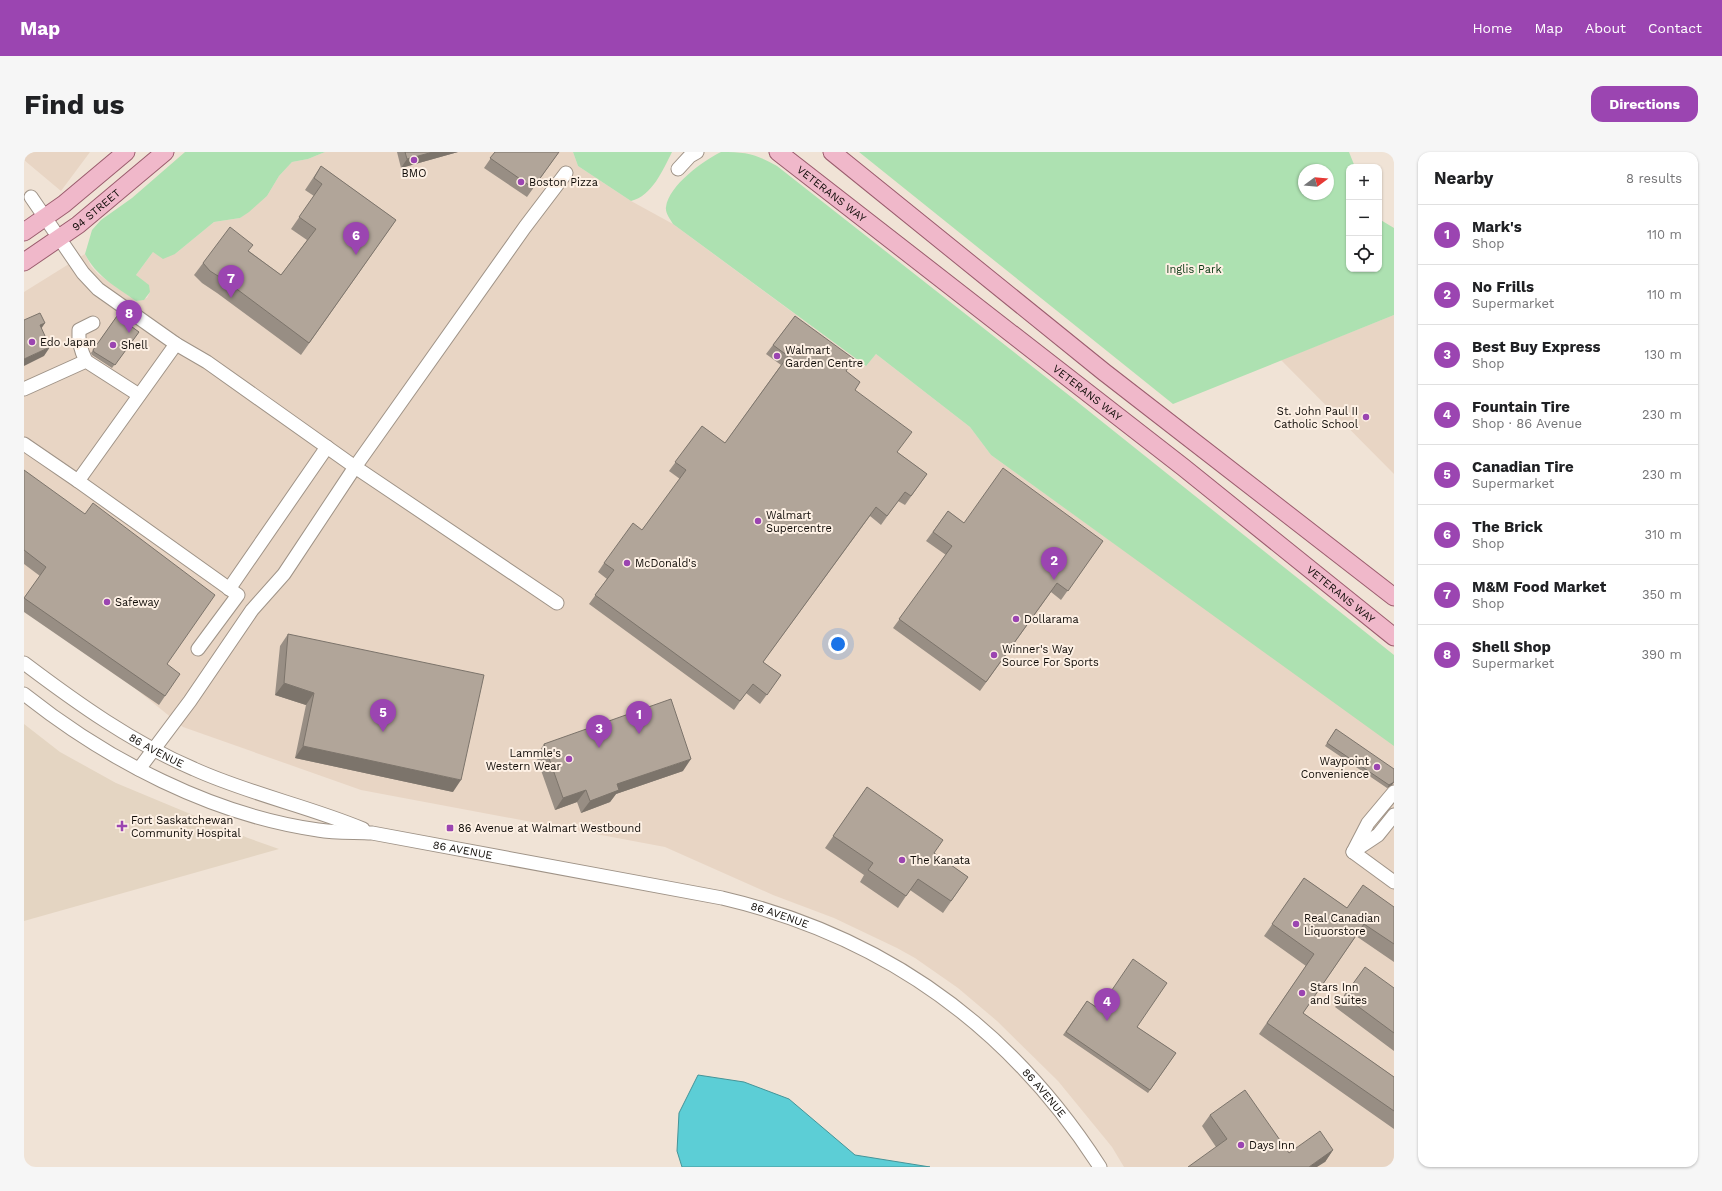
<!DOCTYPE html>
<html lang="en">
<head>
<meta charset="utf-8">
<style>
	body { margin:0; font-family:"Work Sans",sans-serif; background:#f6f6f6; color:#202124 }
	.controls { position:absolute; right:12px; top:12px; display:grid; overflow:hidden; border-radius:8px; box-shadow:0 1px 3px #0004 }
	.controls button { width:36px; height:36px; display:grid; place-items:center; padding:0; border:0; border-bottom:1px solid #e0e0e0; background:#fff; color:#202124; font:20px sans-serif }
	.compass { position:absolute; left:1274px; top:12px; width:36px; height:36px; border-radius:50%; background:#fff; box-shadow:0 1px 3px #0004; rotate:74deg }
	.you { position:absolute; left:814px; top:492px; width:14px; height:14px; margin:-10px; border:3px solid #fff; border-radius:50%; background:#1a73e8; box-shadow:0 0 0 6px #1a73e833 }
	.badge { display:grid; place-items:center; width:26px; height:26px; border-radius:50%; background:#9b45b1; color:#fff; font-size:13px; font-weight:700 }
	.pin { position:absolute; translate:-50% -33px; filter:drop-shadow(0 1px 2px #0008) }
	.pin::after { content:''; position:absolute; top:21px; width:14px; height:12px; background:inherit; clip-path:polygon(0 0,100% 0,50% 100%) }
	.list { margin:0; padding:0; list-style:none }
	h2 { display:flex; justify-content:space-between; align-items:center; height:52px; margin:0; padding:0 16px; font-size:17px }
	h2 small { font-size:13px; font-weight:400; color:#757577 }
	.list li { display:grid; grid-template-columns:26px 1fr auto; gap:12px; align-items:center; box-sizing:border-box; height:60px; padding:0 16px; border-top:1px solid #e0e0e0 }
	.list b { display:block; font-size:15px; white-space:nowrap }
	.list p { margin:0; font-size:13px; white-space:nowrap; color:#757577 }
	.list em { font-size:13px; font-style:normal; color:#757577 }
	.icon { flex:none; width:22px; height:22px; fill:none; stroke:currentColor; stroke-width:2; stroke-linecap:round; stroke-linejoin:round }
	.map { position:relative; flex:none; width:1370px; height:1015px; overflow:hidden; border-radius:12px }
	header { display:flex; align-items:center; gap:24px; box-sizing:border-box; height:56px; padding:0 20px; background:#9b45b1; color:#fff }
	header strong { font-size:19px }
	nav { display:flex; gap:22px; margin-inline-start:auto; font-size:14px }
	.intro { display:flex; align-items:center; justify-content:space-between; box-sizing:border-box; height:96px; padding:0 24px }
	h1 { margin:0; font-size:28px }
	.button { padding:10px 18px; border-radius:12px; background:#9b45b1; color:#fff; font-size:14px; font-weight:700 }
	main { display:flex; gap:24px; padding:0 24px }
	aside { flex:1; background:#fff; border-radius:12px; box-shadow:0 1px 3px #0004 }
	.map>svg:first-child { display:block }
</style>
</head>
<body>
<header>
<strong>Map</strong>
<nav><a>Home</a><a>Map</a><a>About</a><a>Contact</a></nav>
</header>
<div class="intro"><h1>Find us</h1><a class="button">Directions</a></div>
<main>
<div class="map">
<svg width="1370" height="1015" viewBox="0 0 1370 1015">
	<rect width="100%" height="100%" fill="#f0e3d6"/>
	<path fill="#e8d5c4" d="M0,0h66l-29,39 -37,-31z
		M301,0h248l5,14 53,35 42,23 192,142 11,-12 94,73 21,28 128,92 275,171v449h-270l-12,-20 -54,-66 -61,-60 -39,-33 -43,-30 -18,-10 -63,-30 -61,-23 -108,-48 -304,-57 -178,-63 -159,-128v-307l61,-38 6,12 7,8 38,27 11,-3 3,-6 -14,-17 17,-23 22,2 39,-32 26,-4 27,-22 12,-20 13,-14 16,-3z
		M1370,163v159l-113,-114z"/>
	<path fill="#e4d5c2" d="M0,572l36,28 56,31 132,55 31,11 -255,72z"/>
	<path fill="#ade1b1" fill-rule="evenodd" d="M161,0h140l-17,7 -16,3 -13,14 -12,20 -18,16 -9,6 -26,4 -39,32 -12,5 -10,-7 -17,23 13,10 1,7 -6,8 -8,1c-20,-14 -40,-25 -51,-47l7,-24 9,-10 31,-22z
		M549,0h99c-9,18 -20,44 -41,49l-53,-35z
		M697,0c26,0 34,2 56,14l298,234 319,255v91l-403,-291 -21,-28 -94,-73 -10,12 -193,-142c-3,-5 -8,-11 -7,-17 3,-22 37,-46 55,-55z
		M835,0h490l6,15h-6v102h30v-50l15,9v87l-221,89zM1280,18h24v24h-24z"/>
	<path fill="#5cced6" stroke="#459498" d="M674,923l46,7 45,17 66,56 75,12h-248l-5,-16 2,-38z"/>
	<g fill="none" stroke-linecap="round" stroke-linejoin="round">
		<g stroke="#9f9387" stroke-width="15">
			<g id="minor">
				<path d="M654,17l12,-13 7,-4"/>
				<path d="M7,45l52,76 15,16 78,55 31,18 148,105 202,136"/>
				<path d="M62,209c-5,-10 -8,-19 -7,-31l14,-7"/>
				<path d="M0,237l62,-28 53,34"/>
				<path d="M0,292l54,37 98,-137"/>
				<path d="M54,329l160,114 -40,54"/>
				<path d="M205,437l98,-142"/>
				<path id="s1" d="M0,511c53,40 109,80 170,106 55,25 114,37 169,60"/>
				<path id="s2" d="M0,542c83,66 188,121 294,136 17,3 36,2 54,3l350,65c162,38 288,129 378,269"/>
				<path d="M115,617l51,-68 62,-91 32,-36 71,-107 170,-240 41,-54"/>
				<path d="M1330,699l24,-16 16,-20"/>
				<path d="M1329,700l15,-29 26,-31"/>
				<path d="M1329,700l41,30"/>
			</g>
		</g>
		<g stroke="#9b5d6e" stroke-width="19">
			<g id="major">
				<path id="s3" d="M754,0l405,315 211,170"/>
				<path d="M808,0l272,220 290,225"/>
				<path d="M0,80l40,-28 62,-52"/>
				<path id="s4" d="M0,110l54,-37 87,-73"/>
			</g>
		</g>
		<use href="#minor" stroke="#fff" stroke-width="13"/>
		<use href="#major" stroke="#f0b8ca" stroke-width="17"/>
	</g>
	<path fill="#988e84" d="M373,0h61l-57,16z
		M471,0h64l-32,45 -43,-29z
		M297,14l75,54 -95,135 -84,-62 -15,-10 -8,-8 9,-12 46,-12 32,24 26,-35 -16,-11 23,-33 -9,-6z
		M93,164l22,16 -27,36 -20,-13 -1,-2z
		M771,164l51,55 9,19 42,62 30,22 -22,31 -7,-4 -17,24 -11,-9 -107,146 18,13 -21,29 -14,-11 -12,17 -145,-106 18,-25 -9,-7 6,-9 38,-33 38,-51 -11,-8 33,-45 23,17 56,-78 -15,-11z
		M0,318l143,194 -2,32 -6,9 -135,-93v-14l16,-22 -16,-12z
		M924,359l16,12 139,18 -42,59 -10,-8 -71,99 -87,-63 53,-73 -20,-14z
		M264,482l165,158 -158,-34 11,-53 -31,-10 5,-49z
		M1312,577l57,55 -6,4 -62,-42z
		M520,592l139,27 -67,23 -6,8 -29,11 -4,-11 -22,8 -19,-54z
		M843,635l67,66 34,24 -25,36 -33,-23 -12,18 -38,-26 4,-7 -39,-27z
		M1280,726l43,30 47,-1v55l-38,-26 -53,77 91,64v52l-135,-95 47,-68 -42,-30z
		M1370,836v63l-59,-44 9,-11z
		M1063,849l12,8 38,18 39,26 -28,40 -85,-58z
		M1186,963l79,38 44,-3 -8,12 -109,-15 -14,-21z"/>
	<path fill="#7c746b" d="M409,0h25l-57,16 6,-9z
		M21,171l-6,9 1,-7z
		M26,195l-6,9 -20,10v-7z
		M260,531l30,10 -8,12 -31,-10z
		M279,594l158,34 -8,12 -158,-34z
		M667,607l-8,12 -67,23 -6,8 -29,11 9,-12 27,-17z
		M1370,630l-1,2 -6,4 2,-3z
		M562,638l-9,12 -22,8 8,-12z
		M1309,998l-8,12 -8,5h-8z"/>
	<path fill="#b1a599" stroke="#7c746b" d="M381,0h28l-26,7z
		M471,0h64l-26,36 -43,-30z
		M297,14l75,54 -87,123 -83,-62 -16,-10 -7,-8 27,-36 23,18 -5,6 33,24 35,-46 -17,-12 23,-33 -8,-6z
		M16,161l5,10 -5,2 10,22 -26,12v-39z
		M93,164l22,16 -24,33 -21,-13 -1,-2z
		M771,164l59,43 -8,12 14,11 -5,8 57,42 -15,20 30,22 -16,22 -6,-4 -18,24 -11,-9 -113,155 18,13 -14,20 -14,-11 -13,17 -145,-106 19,-25 -10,-7 29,-40 9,7 44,-60 -11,-8 27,-36 23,17 63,-87 -15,-11z
		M979,316l100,73 -35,50 -11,-8 -71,99 -87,-63 53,-73 -19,-14 15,-21 16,12z
		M0,318l61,44 8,-11 122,92 -48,69 13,10 -15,22 -141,-98 22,-31 -22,-17z
		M264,482l196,41 -23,105 -158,-34 11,-53 -30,-10z
		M647,547l20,60 -74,25 2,6 -29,11 -4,-11 -23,8 -19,-54z
		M1312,577l58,40v13l-5,3 -62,-42z
		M843,635l76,53 -9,13 34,24 -17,24 -33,-22 -12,17 -38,-26 5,-7 -40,-27z
		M1280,726l43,30 16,-23 31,22v37l-30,-20 -61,89 91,64v34l-127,-88 47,-69 -42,-30z
		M1109,807l34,24 -30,44 39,26 -26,37 -84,-58 21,-31 12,8z
		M1341,815l29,21v45l-50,-37z
		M1221,938l44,63 31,-22 13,19 -24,17h-121l39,-28 -17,-24z"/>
	<g fill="#9b45b1" stroke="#fdf0e4" stroke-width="1.5">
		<circle cx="390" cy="8" r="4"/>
		<circle cx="497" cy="30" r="4"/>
		<circle cx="8" cy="190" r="4"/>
		<circle cx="89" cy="193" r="4"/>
		<circle cx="753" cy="204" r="4"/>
		<circle cx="1342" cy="265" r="4"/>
		<circle cx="734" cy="369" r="4"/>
		<circle cx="603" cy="411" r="4"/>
		<circle cx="83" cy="450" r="4"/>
		<circle cx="992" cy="467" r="4"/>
		<circle cx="970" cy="503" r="4"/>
		<circle cx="545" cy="607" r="4"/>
		<circle cx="1353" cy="615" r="4"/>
		<path d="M96 668h4v4h4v4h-4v4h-4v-4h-4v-4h4z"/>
		<rect x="422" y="672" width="8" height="8" rx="2"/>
		<circle cx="878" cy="708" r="4"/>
		<circle cx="1272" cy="772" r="4"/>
		<circle cx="1278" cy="841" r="4"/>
		<circle cx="1217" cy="993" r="4"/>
	</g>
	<g text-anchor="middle" stroke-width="4" stroke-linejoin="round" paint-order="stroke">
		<g font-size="11" fill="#0f0b07" stroke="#fdf0e4" text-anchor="start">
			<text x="390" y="25" text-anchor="middle">BMO</text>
			<text x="505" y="34">Boston Pizza</text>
			<text x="16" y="194">Edo Japan</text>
			<text x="97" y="197">Shell</text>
			<text x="761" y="202">Walmart<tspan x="761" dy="13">Garden Centre</tspan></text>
			<text x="1334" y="263" text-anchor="end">St. John Paul II<tspan x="1334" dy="13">Catholic School</tspan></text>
			<text x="742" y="367">Walmart<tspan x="742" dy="13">Supercentre</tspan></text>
			<text x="611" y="415">McDonald's</text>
			<text x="91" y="454">Safeway</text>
			<text x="1000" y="471">Dollarama</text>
			<text x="978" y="501">Winner's Way<tspan x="978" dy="13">Source For Sports</tspan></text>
			<text x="537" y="605" text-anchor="end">Lammle's<tspan x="537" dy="13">Western Wear</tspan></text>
			<text x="1345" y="613" text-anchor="end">Waypoint<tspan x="1345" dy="13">Convenience</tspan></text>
			<text x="107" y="672">Fort Saskatchewan<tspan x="107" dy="13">Community Hospital</tspan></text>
			<text x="434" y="680">86 Avenue at Walmart Westbound</text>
			<text x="886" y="712">The Kanata</text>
			<text x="1280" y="770">Real Canadian<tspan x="1280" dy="13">Liquorstore</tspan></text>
			<text x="1286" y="839">Stars Inn<tspan x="1286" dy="13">and Suites</tspan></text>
			<text x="1225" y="997">Days Inn</text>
		</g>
		<g font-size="11" fill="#0f0b07" stroke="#fdf0e4">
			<text dy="4" stroke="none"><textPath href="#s3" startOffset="68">VETERANS WAY</textPath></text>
			<text dy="4" stroke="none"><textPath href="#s4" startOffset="89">94 STREET</textPath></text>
			<text dy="4" stroke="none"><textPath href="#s3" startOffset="392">VETERANS WAY</textPath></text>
			<text dy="4" stroke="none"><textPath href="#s3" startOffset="716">VETERANS WAY</textPath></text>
			<text dy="4" stroke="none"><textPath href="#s1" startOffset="159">86 AVENUE</textPath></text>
			<text dy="4" stroke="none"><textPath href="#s2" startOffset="474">86 AVENUE</textPath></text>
			<text dy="4" stroke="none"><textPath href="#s2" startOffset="798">86 AVENUE</textPath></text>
			<text dy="4" stroke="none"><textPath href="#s2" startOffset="1121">86 AVENUE</textPath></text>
		</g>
		<g font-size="11" fill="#083712" stroke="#fdf0e4">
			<text x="1170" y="121">Inglis Park</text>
		</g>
	</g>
</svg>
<div class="controls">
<button>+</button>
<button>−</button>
<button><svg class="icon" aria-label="locate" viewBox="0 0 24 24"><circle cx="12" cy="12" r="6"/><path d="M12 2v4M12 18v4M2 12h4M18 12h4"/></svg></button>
</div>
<svg class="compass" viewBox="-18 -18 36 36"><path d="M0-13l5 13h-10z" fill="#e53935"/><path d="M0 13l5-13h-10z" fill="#757577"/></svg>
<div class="you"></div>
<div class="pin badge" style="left:615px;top:582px">1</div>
<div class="pin badge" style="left:1030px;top:428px">2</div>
<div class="pin badge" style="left:575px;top:596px">3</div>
<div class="pin badge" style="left:1083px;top:869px">4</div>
<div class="pin badge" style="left:359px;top:580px">5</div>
<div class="pin badge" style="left:332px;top:103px">6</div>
<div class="pin badge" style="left:207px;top:146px">7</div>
<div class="pin badge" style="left:105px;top:181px">8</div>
</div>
<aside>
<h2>Nearby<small>8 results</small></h2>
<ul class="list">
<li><span class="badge">1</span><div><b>Mark's</b><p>Shop</p></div><em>110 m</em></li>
<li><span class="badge">2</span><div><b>No Frills</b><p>Supermarket</p></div><em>110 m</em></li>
<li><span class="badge">3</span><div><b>Best Buy Express</b><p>Shop</p></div><em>130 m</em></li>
<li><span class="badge">4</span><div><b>Fountain Tire</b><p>Shop · 86 Avenue</p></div><em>230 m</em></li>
<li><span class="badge">5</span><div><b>Canadian Tire</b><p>Supermarket</p></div><em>230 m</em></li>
<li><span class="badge">6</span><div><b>The Brick</b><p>Shop</p></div><em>310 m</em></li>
<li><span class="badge">7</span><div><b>M&amp;M Food Market</b><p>Shop</p></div><em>350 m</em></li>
<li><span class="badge">8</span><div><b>Shell Shop</b><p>Supermarket</p></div><em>390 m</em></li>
</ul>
</aside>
</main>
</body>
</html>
